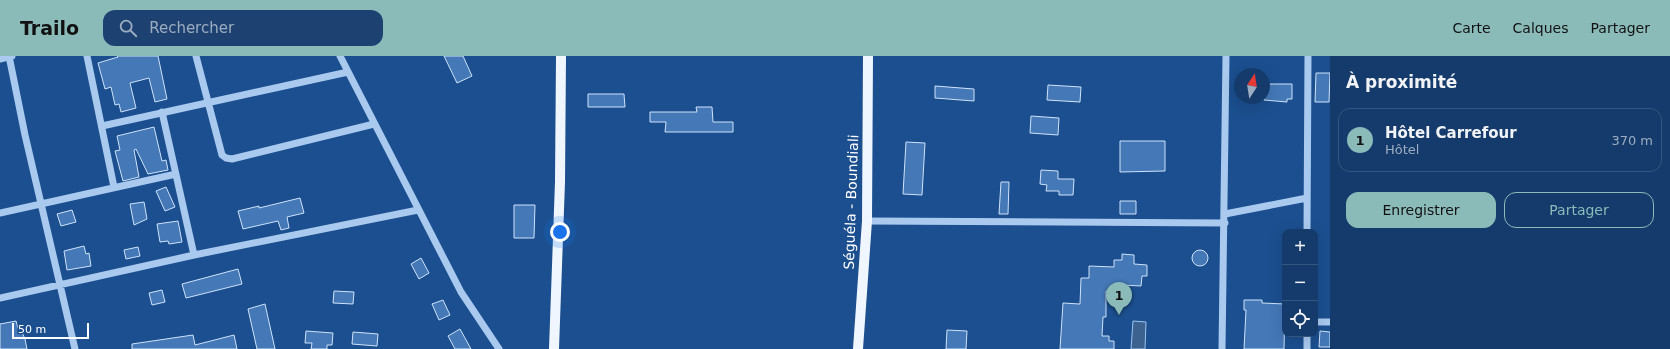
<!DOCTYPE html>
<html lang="fr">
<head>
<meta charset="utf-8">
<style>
	body { margin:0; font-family:"DejaVu Sans",sans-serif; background:#1d4271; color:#f1f3f6 }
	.controls { position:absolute; right:12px; bottom:12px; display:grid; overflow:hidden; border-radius:8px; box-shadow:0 4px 16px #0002 }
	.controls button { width:36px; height:36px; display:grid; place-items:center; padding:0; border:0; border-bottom:1px solid #33557e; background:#143b6b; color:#f1f3f6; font:20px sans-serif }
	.compass { position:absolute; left:1234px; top:12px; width:36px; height:36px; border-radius:50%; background:#143b6b; box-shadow:0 4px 16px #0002; rotate:12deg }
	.scale { position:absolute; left:12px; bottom:10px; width:77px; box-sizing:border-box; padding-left:4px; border:2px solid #fff; border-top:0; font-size:11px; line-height:14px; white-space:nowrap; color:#fff; -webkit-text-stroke:3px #1b4f8f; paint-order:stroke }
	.you { position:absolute; left:560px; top:176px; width:14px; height:14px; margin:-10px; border:3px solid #fff; border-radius:50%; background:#1a73e8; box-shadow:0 0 0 6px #1a73e833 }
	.badge { display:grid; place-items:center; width:26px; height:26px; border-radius:50%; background:#8bbbb9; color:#111; font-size:13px; font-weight:700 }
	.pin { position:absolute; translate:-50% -33px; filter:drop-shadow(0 1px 2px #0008) }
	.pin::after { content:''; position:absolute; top:21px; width:14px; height:12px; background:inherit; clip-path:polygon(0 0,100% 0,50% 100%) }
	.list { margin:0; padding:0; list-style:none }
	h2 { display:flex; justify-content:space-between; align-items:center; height:52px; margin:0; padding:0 16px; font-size:17px }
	h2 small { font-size:13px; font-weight:400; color:#9dadc1 }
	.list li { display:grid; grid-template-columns:26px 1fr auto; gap:12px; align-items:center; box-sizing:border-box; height:64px; margin:0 8px 8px; padding:0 8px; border:1px solid #33557e; border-radius:12px }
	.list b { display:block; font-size:15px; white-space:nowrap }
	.list p { margin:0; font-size:13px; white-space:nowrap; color:#9dadc1 }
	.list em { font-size:13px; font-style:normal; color:#9dadc1 }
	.actions { display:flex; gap:8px; padding:12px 16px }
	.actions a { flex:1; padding:9px 0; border:1px solid #8bbbb9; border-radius:12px; text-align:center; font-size:14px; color:#8bbbb9 }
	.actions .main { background:#8bbbb9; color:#111 }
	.icon { flex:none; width:22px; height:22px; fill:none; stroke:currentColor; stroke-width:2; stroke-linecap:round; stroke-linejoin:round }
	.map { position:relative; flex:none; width:1330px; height:293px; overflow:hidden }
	header { display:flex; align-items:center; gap:24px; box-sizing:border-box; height:56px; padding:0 20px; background:#8bbbb9; color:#111 }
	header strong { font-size:19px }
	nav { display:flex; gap:22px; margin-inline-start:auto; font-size:14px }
	.search { width:280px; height:36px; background:#1d4271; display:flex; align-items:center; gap:10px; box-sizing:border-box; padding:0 14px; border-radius:12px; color:#9dadc1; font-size:15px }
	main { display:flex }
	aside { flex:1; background:#143b6b }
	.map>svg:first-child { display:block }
</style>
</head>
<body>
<header>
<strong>Trailo</strong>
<div class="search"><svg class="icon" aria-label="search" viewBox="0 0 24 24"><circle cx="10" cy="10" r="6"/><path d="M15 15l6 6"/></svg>Rechercher</div>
<nav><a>Carte</a><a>Calques</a><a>Partager</a></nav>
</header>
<main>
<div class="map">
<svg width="1330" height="293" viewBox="0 0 1330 293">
	<rect width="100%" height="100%" fill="#1b4f8f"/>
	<path fill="#3c6290" stroke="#9cc4f0" d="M1133,265l13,1 -1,27h-14z"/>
	<path fill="#4478b7" stroke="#cfe3fa" d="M117,0h41l9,43 -12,3 -6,-24 -19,5 6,25 -15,4 -2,-8 -4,1 -4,-18 -6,2 -7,-26 20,-6z
		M444,0h19l9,20 -15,7z
		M1316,17h14l-1,29h-14z
		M1264,28h28v15h-5v3l-23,-2z
		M1048,29l33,2 -1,15 -33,-2z
		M935,30l39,3v12l-39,-3z
		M588,38h36l1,13h-37z
		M696,51h16l1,15h20v10h-68l1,-10h-16v-10h47z
		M1031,60l28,2 -1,17 -28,-2z
		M154,71l8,34 4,-1 2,10 -20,4 -12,-25 -2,1 5,27 -16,4 -8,-30 5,-1 -3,-14z
		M1120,85h45v30l-45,1z
		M906,86l19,1 -3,52 -19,-1z
		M1041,114l17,1v8h16l-1,16h-14v-4h-13l1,-6 -7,-1z
		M1001,126h8l-1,32h-9z
		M166,131l9,20 -10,4 -9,-20z
		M300,142l4,15 -17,4 2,11 -8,2 -3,-9 -35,8 -5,-18 21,-5v2z
		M1120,145h16v13h-16z
		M144,146l3,17 -13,6 -4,-21z
		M514,149h21l-1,33h-20z
		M72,154l4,12 -15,4 -4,-12z
		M178,165l4,21 -13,2 -1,-3 -8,1 -3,-18z
		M84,190l2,8 3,-1 2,13 -24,4 -3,-19z
		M138,191l2,9 -14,3 -2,-9z
		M1192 202a8 8 0 1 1 16 0a8 8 0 1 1-16 0Z
		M1122,198l12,1v9l13,1v11h-5l-1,10 -20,-1v7l-15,-1v26h-3l-1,19h7v5h5v8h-54l3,-46 17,1 1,-26h8v-12l25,1v-7h8z
		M421,202l8,15 -10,6 -8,-15z
		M238,213l4,15 -56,14 -4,-14z
		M162,234l3,12 -13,3 -3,-12z
		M334,235l20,1 -1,12 -20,-1z
		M443,244l7,15 -11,5 -7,-16z
		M1244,244h18v3l23,1 -1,45h-40l2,-39h-2z
		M265,248l10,45h-18l-9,-40z
		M16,265l2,7h2l5,11 2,10h-27v-25z
		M460,273l11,20h-16l-7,-13z
		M947,274l20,1 -1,18h-20z
		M306,275l27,2 -1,12h-5v4h-16l1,-6h-7z
		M1320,275l10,1v15h-11z
		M353,276l25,2 -1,12 -25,-2z
		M193,279l2,10 39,-10 3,14h-105v-5z"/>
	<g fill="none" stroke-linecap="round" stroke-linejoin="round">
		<path stroke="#a9c9ee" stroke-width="7" d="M9,0l16,79 50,214
			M87,0l27,131
			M196,0l26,99 4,3 6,1 142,-35
			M340,0l121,236 38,57
			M0,3l12,-3
			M162,56l32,143
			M102,70l246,-54
			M0,157l176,-39
			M1225,158l82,-16
			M867,165l358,2
			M1307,176l1,-176
			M0,242l194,-43 224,-45
			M1315,266h15
			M1222,293l4,-293
			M1307,293v-15"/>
		<path stroke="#f0f6ff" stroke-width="10" d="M554,293l6,-167 1,-126
			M858,293l9,-128 1,-165"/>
	</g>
	<g text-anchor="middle" stroke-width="3" stroke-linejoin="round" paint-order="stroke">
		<g font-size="14" fill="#fff" stroke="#1b4f8f">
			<text transform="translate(851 146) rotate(-88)" y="5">Séguéla - Boundiali</text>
		</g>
	</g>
</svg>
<div class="controls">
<button>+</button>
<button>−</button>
<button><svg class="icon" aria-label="locate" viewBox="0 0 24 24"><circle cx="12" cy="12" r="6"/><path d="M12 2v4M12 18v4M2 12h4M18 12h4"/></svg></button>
</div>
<svg class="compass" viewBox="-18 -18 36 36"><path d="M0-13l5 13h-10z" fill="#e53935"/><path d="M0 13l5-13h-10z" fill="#9dadc1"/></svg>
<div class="scale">50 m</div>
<div class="you"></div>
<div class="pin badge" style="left:1119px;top:259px">1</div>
</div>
<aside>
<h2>À proximité<small></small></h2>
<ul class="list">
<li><span class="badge">1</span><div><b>Hôtel Carrefour</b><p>Hôtel</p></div><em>370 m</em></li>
</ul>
<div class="actions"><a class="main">Enregistrer</a><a>Partager</a></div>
</aside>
</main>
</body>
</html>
